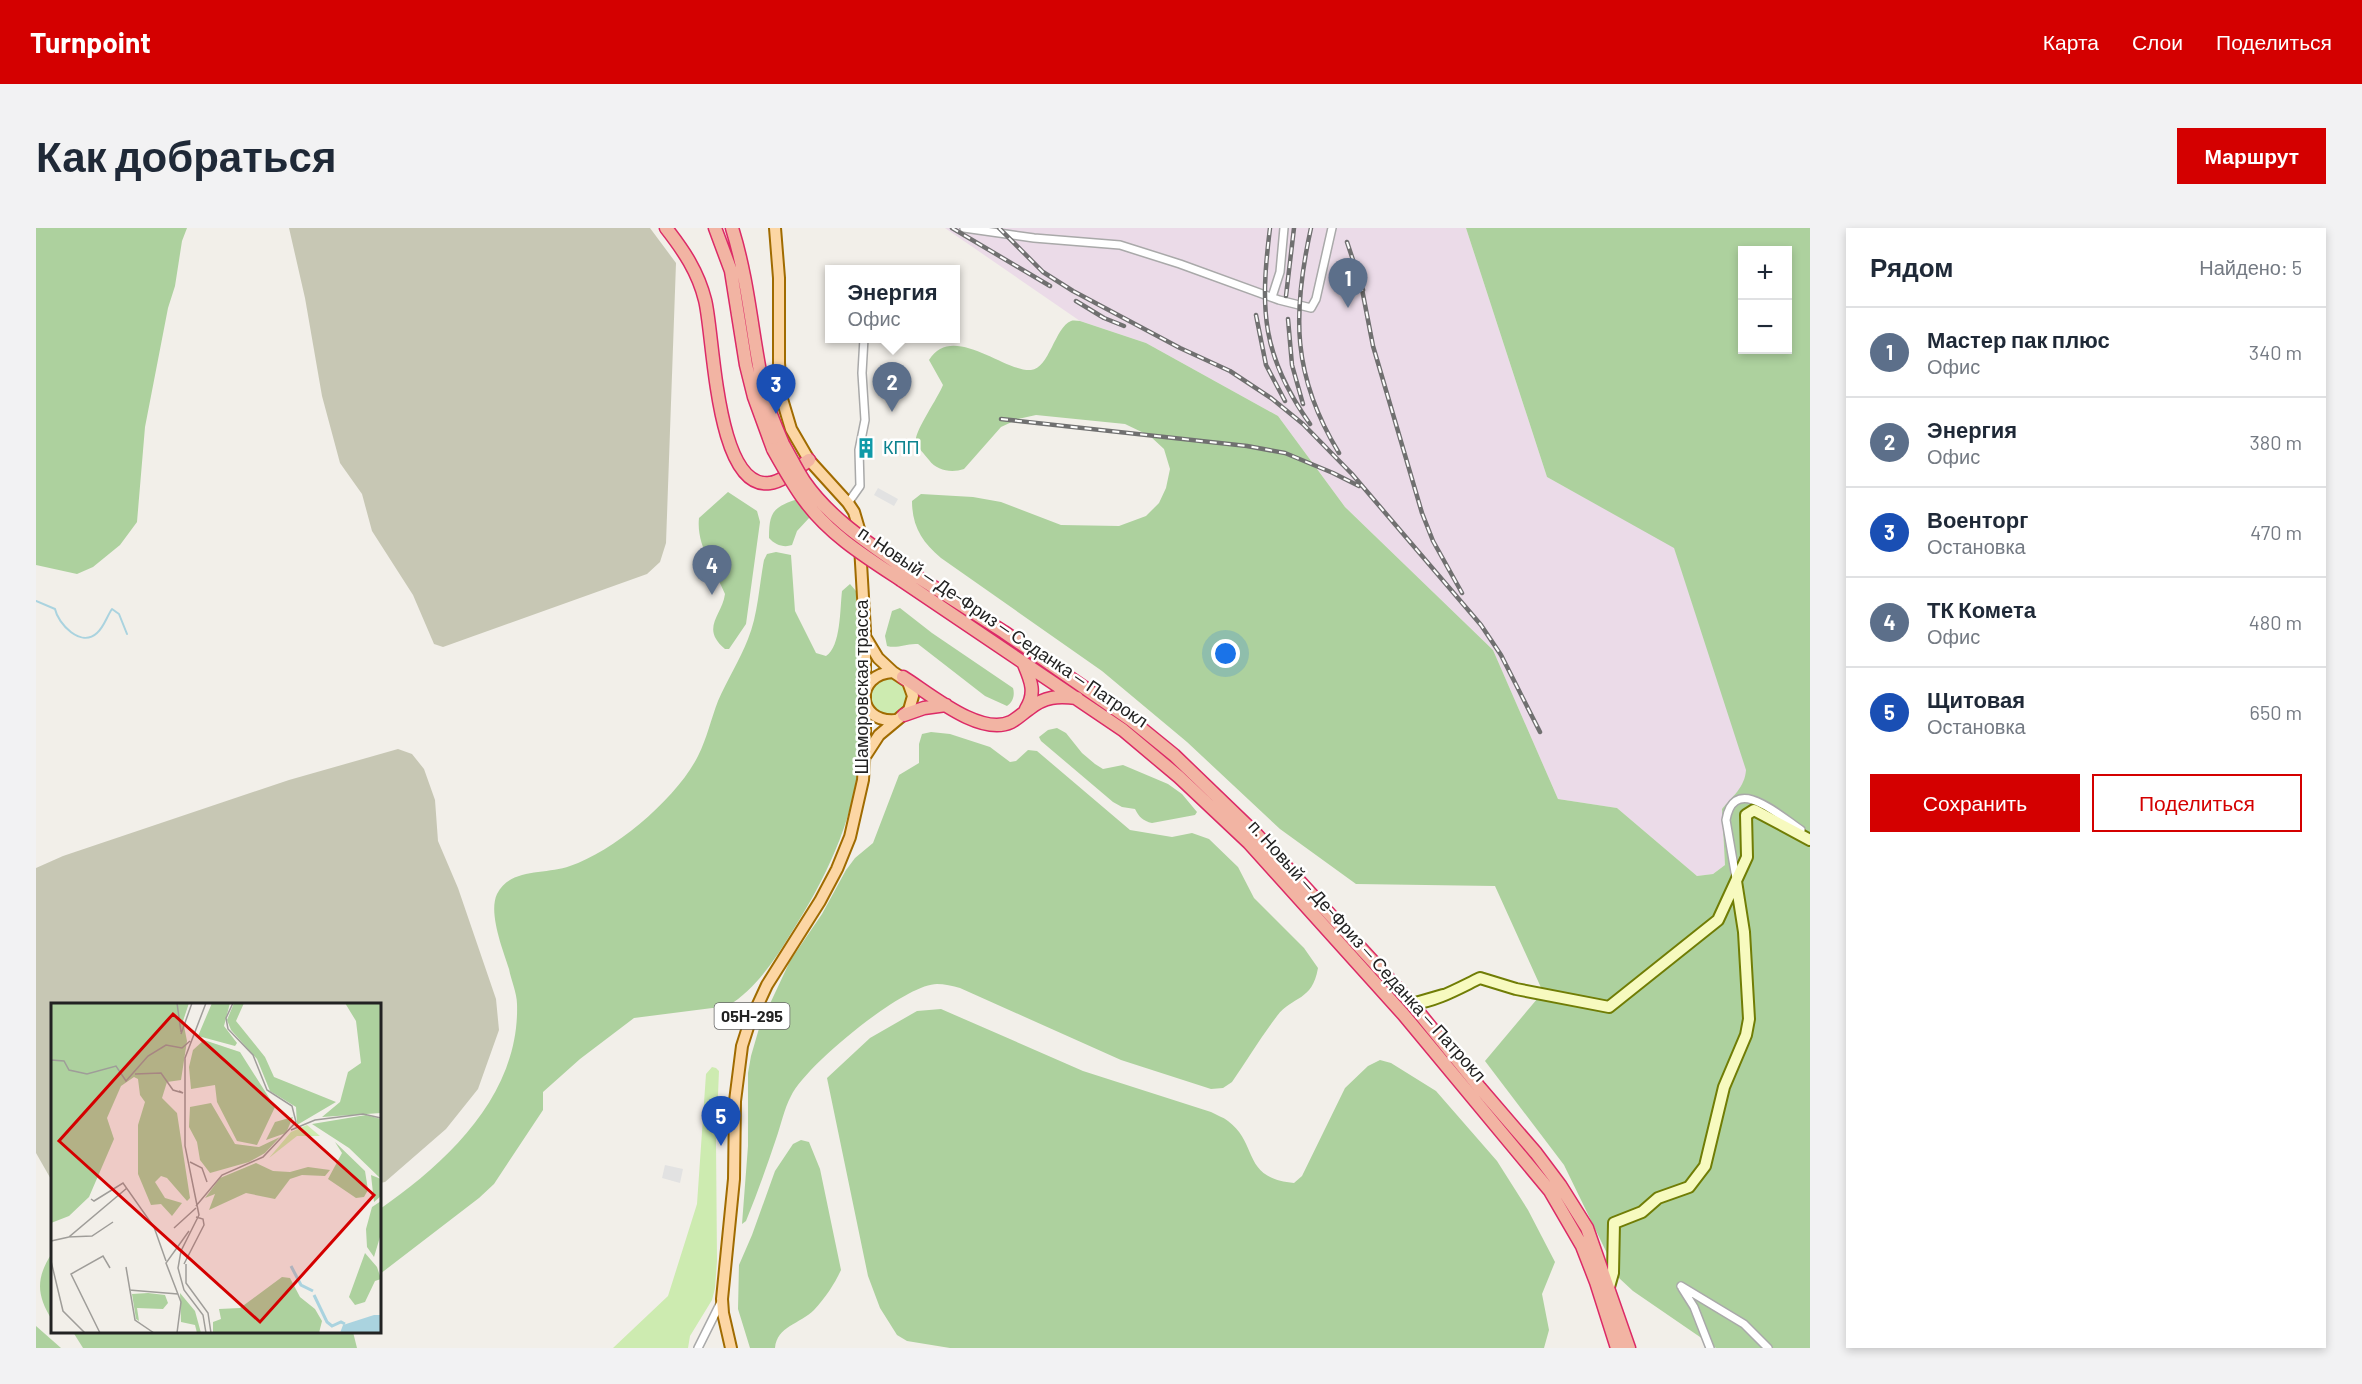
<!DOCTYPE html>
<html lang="ru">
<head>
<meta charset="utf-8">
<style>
	body { margin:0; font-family:Barlow,sans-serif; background:#f2f2f3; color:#1f2937 }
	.controls { position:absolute; right:18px; top:18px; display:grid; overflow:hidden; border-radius:0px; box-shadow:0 3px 9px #0003 }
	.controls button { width:54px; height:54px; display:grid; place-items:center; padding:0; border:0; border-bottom:2px solid #e0e1e3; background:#fff; color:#1f2937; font:30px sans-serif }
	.you { position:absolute; left:1190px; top:426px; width:21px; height:21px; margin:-15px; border:4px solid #fff; border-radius:50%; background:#1a73e8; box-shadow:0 0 0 9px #1a73e833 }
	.badge { display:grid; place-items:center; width:39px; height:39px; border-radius:50%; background:#d40000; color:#fff; font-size:20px; font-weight:700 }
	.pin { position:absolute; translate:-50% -50px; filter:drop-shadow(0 2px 3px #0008) }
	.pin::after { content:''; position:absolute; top:32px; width:21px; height:18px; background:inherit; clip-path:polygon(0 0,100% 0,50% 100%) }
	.popup { position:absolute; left:789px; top:37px; width:135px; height:78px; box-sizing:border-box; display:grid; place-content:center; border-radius:0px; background:#fff; filter:drop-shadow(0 2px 4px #0005); font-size:20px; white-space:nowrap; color:#747a83 }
	.popup b { font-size:22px; color:#1f2937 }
	.popup::after { content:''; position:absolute; left:50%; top:100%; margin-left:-12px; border:12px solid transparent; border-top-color:#fff }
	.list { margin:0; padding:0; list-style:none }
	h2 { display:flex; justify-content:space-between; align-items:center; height:78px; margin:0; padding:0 24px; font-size:26px }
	h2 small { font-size:20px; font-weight:400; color:#747a83 }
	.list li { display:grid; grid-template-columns:39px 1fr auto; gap:18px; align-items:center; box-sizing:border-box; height:90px; padding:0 24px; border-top:2px solid #e0e1e3 }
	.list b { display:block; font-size:22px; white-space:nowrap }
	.list p { margin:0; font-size:20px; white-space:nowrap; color:#747a83 }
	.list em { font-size:20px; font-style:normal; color:#747a83 }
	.actions { display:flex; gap:12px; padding:18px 24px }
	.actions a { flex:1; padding:14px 0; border:2px solid #d40000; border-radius:0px; text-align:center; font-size:21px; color:#d40000 }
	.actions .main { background:#d40000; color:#fff }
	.map { position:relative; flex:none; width:1774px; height:1120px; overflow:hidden; border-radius:0px }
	header { display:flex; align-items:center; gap:36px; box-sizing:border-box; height:84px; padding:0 30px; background:#d40000; color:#fff }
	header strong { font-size:28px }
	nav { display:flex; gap:33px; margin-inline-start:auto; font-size:21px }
	.intro { display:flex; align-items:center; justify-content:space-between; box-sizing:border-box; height:144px; padding:0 36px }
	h1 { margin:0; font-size:42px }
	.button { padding:15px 27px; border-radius:0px; background:#d40000; color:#fff; font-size:21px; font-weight:700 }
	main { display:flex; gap:36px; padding:0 36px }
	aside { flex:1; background:#fff; border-radius:0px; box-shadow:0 3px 9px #0003 }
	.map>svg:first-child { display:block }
</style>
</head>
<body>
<header>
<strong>Turnpoint</strong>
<nav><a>Карта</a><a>Слои</a><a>Поделиться</a></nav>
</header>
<div class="intro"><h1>Как добраться</h1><a class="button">Маршрут</a></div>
<main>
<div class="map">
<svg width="1774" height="1120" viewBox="0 0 1774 1120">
	<rect width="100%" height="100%" fill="#f2efe9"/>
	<path fill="#ebdbe8" d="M909,0h521l81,249 127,70 73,223 -1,9 -5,9 -19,21 3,56 -12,9 -16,2 -80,-68 -59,-9 -65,-149 -148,-143 -67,-91 -132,-73 -66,-22z"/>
	<path fill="#c7c7b4" d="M253,0h361l26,35 -10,280 -6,19 -13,12 -204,73 -9,-3 -21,-49 -41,-64 -10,-37 -22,-31 -18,-67 -17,-98z
		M362,521l14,5 12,15 11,31 3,41 20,47 38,111 3,31 -21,59 -32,40 -61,53 -5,1v-179h-328v177l-16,-28v-285l27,-12 226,-76z"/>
	<path fill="#cdebb0" d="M833 468a19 19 0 1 1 38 0a19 19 0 1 1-38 0Z
		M676,839l4,1 3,3 -3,70 1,120 -2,27 -3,12 -22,36 -2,12h-75l55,-52 29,-92 9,-130z"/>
	<path fill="#add19e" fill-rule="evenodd" d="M0,0h151l-5,13 -7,45 -7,22 -23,119 -8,95 -17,23 -27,22 -16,7 -41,-9z
		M1430,0h344v1120h-94l-83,-57 -14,-13 -55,-113 -79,-104 58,-69 -48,-106 -139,-2 -76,-55 -93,-87 -85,-71 -161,-113c-19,-16 -29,-32 -29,-57l9,-7 52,3 28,5 60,23 58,1 27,-10 13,-13 7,-15 4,-19 -6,-20 -14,-13 -25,-12 -89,-9 -18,4 -17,8 -37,42c-12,4 -27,2 -35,-9 -4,-5 -12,-13 -13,-19 -2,-9 22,-43 27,-56l-14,-25c23,-38 75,12 102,10 18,-1 24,-43 40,-49 3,-1 6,0 9,0l66,22 132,73 67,91 148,143 65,149 59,9 80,68 16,-2 12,-9 -3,-56c10,-12 23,-22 24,-39l-72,-222 -127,-71zM1706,22h46v100h-46z
		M692,264l29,19 3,11 -14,102 -17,25h-4c-25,-21 -3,-33 0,-55 -10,-25 -29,-48 -26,-76z
		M762,271l12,18 -13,14 -5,14c-8,3 -17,0 -23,-7 0,-26 4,-31 29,-39z
		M740,324l15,3 4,56 21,42 10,3c15,-9 14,-48 16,-65l8,-7 6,7c1,35 1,70 2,105 0,20 2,40 1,60 -4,62 -33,122 -66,174 -17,28 -36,58 -65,76l-94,12 -54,41 -37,33v18l-49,74 -15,14 -99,76v-65c68,-47 140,-115 137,-205 0,-11 -6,-24 -8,-35 -6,-19 -21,-56 -12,-75 14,-27 49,-19 73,-28 45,-15 107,-68 128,-110 9,-18 13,-37 20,-55 9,-21 22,-41 30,-62 10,-24 11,-53 16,-79l3,-6z
		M864,380l32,25 81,55c2,7 0,14 -6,18l-22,-10 -67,-52c-12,-1 -20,5 -31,2l-2,-10 7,-25z
		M1021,500l9,5 16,20 13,11 8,5 20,-4 45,19 14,10 15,18 -2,3 -43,8c-9,-2 -13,-6 -17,-14l-13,-2 -9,-5 -72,-61 -2,-4 9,-7z
		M895,504l19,2 40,13 20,15 6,-1 12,-11 9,1 93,79 42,7 20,-4 17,6 29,28 16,31 50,50 14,20c-6,34 -25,27 -41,48 -16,21 -30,44 -45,66l-9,6 -12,1 -90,-29 -161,-72c-7,-2 -16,-4 -23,-4 -33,0 -132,82 -146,112 -7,13 -10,29 -15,43 -9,27 -19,55 -30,82l-4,3 6,-78v-73l3,-17 9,-31 30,-64 32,-47 24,-44 9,-12 18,-15 26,-68 20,-12v-19l3,-10z
		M905,781l142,62 128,41c5,3 12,5 17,9 31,23 13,57 66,62l8,-7 43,-88 23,-22 12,-6 11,3 45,28 61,70 31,49 27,52 -13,32 7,36 -5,18h-594l-43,-7 -10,-6 -17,-27 -12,-32 -41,-198 43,-40 47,-27z
		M765,912l8,2 11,27 21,101c-7,15 -16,28 -27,40 -14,14 -37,16 -39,38h-25l-12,-39 1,-44 13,-30 23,-64 18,-27z
		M16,1025v67c-16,-26 -16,-42 0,-67z
		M0,1098l25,22h-25z
		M37,1104h280l4,16h-274z"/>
	<path fill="#e2e2e2" d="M842,260l20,11 -4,7 -20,-11z
		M629,937l18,4 -3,14 -18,-5z"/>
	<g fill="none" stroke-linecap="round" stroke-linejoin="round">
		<path stroke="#aad3df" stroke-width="2" d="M0,373l19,8c3,15 26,39 42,24 7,-6 10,-17 15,-24l7,5 8,20"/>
		<g stroke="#a9a9a9" stroke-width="10">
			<path id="minor" d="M928,0l70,10 86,7 60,19 99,36 32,8 5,-9 16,-71
				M1236,69l8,-25 4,-44
				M812,275l12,-17 -1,-36 6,-30 -3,-47 2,-35
				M1700,650l-10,-58c8,-47 54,-4 75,10
				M1645,1058l63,38 24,24
				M1646,1060l12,19 16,41
				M662,1120l23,-46"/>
		</g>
		<g stroke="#707d05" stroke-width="14">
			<path id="secondary" d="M1407,767l-31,9c23,-2 47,-16 68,-26l36,11 93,18 109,-87 29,-63 -1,-42 8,-5 56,30
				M1573,1059l4,-14 1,-50 28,-11 16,-14 31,-11 16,-21 19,-79 22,-52 3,-16 -5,-87 -8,-51"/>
		</g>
		<g stroke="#a06b00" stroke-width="14">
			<path id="primary" d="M857,444c-39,2 -37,51 2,48
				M830,527l13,-20 30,-25 4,-14 -5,-14 -15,-10 -15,-14 -12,-20
				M695,1120l-8,-35 -1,-14 12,-120 1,-78 7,-55 7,-22 18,-39 53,-84 17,-32 13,-32 13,-57 2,-35v-114l-6,-102 -5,-17 -6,-9 -39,-43 -18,-31 -9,-30 -3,-36v-85l-4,-50"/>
		</g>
		<g stroke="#dc2a67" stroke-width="15">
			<path id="trunk" d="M630,0c18,23 32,44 39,72 9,34 10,191 65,183 12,-1 29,-16 39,-23
				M679,0l16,43 15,94 8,32 19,52
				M696,0c17,54 20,109 32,164 4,18 12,35 19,52
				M871,342l97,62 127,88 43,35 83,80 155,169 68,84 56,65 24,32 27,43 42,120
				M865,352l222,150 56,47 70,66 154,171 147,177 32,55 14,36 21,66
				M987,434c7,17 14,30 3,47
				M867,449c26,16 77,60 108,45 6,-3 12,-9 18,-13 16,-13 29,-13 48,-11
				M868,487l20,-7 22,-3"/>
		</g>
		<use href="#minor" stroke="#fff" stroke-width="7"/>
		<use href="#secondary" stroke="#f7fabf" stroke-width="10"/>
		<use href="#primary" stroke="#fcd6a4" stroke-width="10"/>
		<use href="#trunk" stroke="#f2b4a3" stroke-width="12"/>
		<g stroke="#707070" stroke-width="4.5">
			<path id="rail" d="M916,0l98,58
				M963,0l44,44 30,19 107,57 50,23 41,27 32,26 49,50 129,151 20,30 39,77
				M1234,0c-10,81 -9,127 40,196
				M1275,0c-19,86 -19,148 28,225
				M1311,14l16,48
				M1325,56l12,62 49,167 11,28 29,52
				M1250,68l8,-68
				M1040,73l28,17 20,8
				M1220,87l10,50 19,36
				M1252,91l4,46 11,39
				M965,191l246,27 38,7 48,20 26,13"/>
		</g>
		<use href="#rail" stroke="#fff" stroke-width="2" stroke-dasharray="7" stroke-linecap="butt"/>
		<g stroke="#dc2a67" stroke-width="15" stroke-linecap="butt">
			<path id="trunk-bridge" d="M747,216c7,12 13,25 21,37 26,38 66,63 103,89
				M737,221c10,18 20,36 32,52 25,34 61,56 96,79"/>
		</g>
		<use href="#trunk-bridge" stroke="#f2b4a3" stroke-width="12"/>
	</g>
	<defs>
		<g id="building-bare" transform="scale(1.62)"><path d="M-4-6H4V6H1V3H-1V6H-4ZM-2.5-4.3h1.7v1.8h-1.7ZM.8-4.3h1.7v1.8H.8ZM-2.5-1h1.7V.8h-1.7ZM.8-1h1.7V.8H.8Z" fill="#0f9aa8" stroke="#fff" stroke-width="2.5" paint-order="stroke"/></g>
	</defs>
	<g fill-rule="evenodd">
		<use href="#building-bare" x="830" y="220"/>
	</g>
	<g text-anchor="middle" stroke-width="5" stroke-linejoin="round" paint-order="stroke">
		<rect fill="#fff" stroke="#646464" stroke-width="1.5" x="678.5" y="775" width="75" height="26" rx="4.5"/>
		<g font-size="16" font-weight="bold" fill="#222">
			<text x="716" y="794">05Н-295</text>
		</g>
		<g font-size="18" fill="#0d838f" stroke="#fff" text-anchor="start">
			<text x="847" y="226">КПП</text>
		</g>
		<g font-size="18" fill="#222" stroke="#fff">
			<text transform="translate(967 399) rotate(34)" y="6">п. Новый — Де-Фриз — Седанка — Патрокл</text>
			<text transform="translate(826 459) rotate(-90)" y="6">Шаморовская трасса</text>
			<text transform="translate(1331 723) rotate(48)" y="6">п. Новый — Де-Фриз — Седанка — Патрокл</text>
		</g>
	</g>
	<g transform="translate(15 775)">
		<rect width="330" height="330" fill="#f2efe9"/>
		<path d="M256,122l13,11h-23l-28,22 22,-26z" fill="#cdebb0"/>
		<path d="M0,0h138l-6,18 4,20 -6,39 -14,2 -5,16 15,15 13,85 -3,3 -20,-23 -6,-2 -6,6 10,16 17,5 -10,13 -11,-12 -10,1 -13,-31v-49l7,-23 -5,-7 -2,-16 -4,-2 -13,9 -14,32 7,21 -25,58 -20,19 -18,7zM161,0h18l-6,23 13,17 -2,3 -37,-10zM183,0h10l-8,18 29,36 9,20 62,25 -39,23 -1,-18 -26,-16 -13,-32 -26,-29 -4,-10zM294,0h36v110l-59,4 18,-15 8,-30 13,-9 -5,-42zM153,37l36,12 35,55 -18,38 -20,-4 -20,-39 -2,-17 -24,4 -2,-22 4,-17zM160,100l24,41 24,3 21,-10 -15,16 -16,9 -39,11 -10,-13 -3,-18 -8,-15 1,-20zM315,112l15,4 -1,59 -31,-30 -37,-24zM242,114l-7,16 -20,7 9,-18zM284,139l30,29 3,19 -4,7 -8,1 -28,-19 14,-26zM205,160l17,8 17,1 18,-5 22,3 -5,6 -23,-1 -12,4 -15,20 -29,-6 -37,17 6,-16 -10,4 15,-20zM320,172l10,4v17l-7,6zM330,198l-1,36 -6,20 -7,-10 -1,-18 6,-22zM314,250l12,14 4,12 -6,2 -10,21 -10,3 -6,-8zM231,274l8,1 10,19 15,12 7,12 -3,12h-106v-11l8,-3 -2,-10 21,-1zM97,290l17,2 3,8 -5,6 -26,-1 2,13 -3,-2 -4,-25zM129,290l15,18 6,22h-4l-2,-8 -14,-3z" fill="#add19e"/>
		<path d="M323,312h7v18h-41l3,-8z" fill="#aad3df"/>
		<path fill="none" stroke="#aad3df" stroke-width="3" d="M240,263l10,19 12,6M263,292l13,27 5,4 9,-4 4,2"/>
		<path fill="none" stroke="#9f9d99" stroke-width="1.5" d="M126,0l4,29M155,0l-21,55v88l14,69 -18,36 -3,17 6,22 19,25 3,18M130,31l11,-31M0,57l13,1 5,9 18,4 29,-8 10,15 22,-25 18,-11 16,3 8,-7M84,71l26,-1 12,17 10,3 -4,-2M240,127l24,-10 48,-6 18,4M139,159l12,6 5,14M40,196l3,2 29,-18 31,44 12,34M145,203l26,-31 41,-18 33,-35 -4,-16 -25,-16 -14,-35 -25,-26 -2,-11 7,-15M62,219l-21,14 -23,1 58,-49M123,225l22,-20M0,238l18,-4M0,258l12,50 22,22M133,261l20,-39 -1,-6 -7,-2M135,261v19l22,30 3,20M75,264l9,53 19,13M78,287l49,4M49,330l-29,-59 32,-18 7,12M126,330l4,-31 -15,-39 23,-32"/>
		<path fill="#d40000" fill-opacity="0.15" stroke="#d40000" stroke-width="3" d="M122,11l201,181 -114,127 -201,-181z"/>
		<rect width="330" height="330" fill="none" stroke="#222" stroke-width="3"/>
	</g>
</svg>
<div class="controls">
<button>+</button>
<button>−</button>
</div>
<div class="you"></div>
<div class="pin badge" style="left:1312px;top:80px;background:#5c6f8a">1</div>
<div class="pin badge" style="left:856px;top:184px;background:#5c6f8a">2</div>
<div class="popup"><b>Энергия</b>Офис</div>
<div class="pin badge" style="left:740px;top:186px;background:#1a4fb4">3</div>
<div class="pin badge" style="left:676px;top:367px;background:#5c6f8a">4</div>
<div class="pin badge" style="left:685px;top:918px;background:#1a4fb4">5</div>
</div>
<aside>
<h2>Рядом<small>Найдено: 5</small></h2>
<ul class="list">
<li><span class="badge" style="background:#5c6f8a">1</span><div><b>Мастер пак плюс</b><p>Офис</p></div><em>340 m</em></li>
<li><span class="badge" style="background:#5c6f8a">2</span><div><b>Энергия</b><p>Офис</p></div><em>380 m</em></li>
<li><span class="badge" style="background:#1a4fb4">3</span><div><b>Военторг</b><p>Остановка</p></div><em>470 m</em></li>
<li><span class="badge" style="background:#5c6f8a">4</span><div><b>ТК Комета</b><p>Офис</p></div><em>480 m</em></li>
<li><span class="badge" style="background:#1a4fb4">5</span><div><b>Щитовая</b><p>Остановка</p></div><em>650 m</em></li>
</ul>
<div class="actions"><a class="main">Сохранить</a><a>Поделиться</a></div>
</aside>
</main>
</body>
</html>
